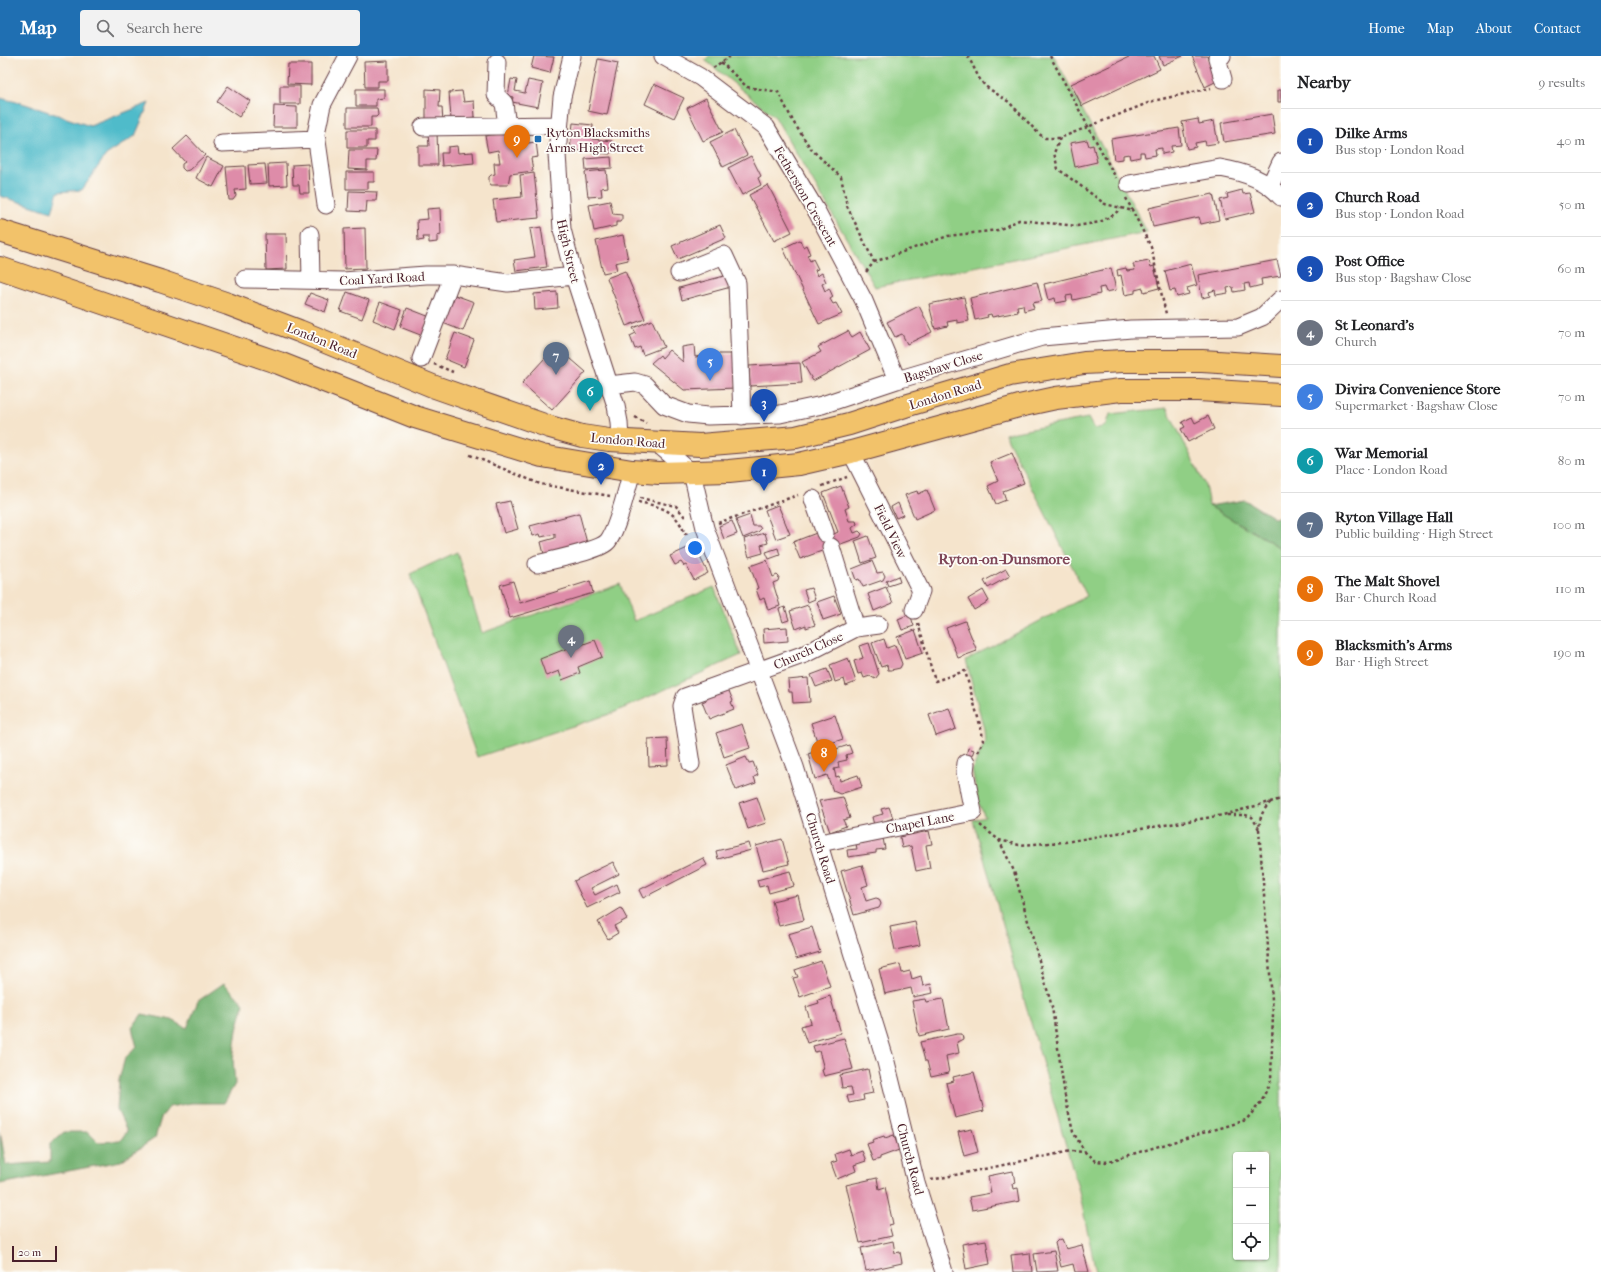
<!DOCTYPE html>
<html lang="en">
<head>
<meta charset="utf-8">
<style>
	body { margin:0; font-family:"IM FELL French Canon",serif; background:#f2f2f2; color:#202124 }
	.controls { position:absolute; right:12px; bottom:12px; display:grid; overflow:hidden; border-radius:4px; box-shadow:0 1px 3px #0004 }
	.controls button { width:36px; height:36px; display:grid; place-items:center; padding:0; border:0; border-bottom:1px solid #e0e0e0; background:#fff; color:#202124; font:20px sans-serif }
	.scale { position:absolute; left:12px; bottom:10px; width:45px; box-sizing:border-box; padding-left:4px; border:2px solid #4a1f2b; border-top:0; font-size:11px; line-height:14px; white-space:nowrap; color:#4a1f2b; -webkit-text-stroke:3px #fdfcf7; paint-order:stroke }
	.you { position:absolute; left:695px; top:492px; width:14px; height:14px; margin:-10px; border:3px solid #fff; border-radius:50%; background:#1a73e8; box-shadow:0 0 0 6px #1a73e833 }
	.badge { display:grid; place-items:center; width:26px; height:26px; border-radius:50%; background:#1f6fb2; color:#fff; font-size:13px; font-weight:700 }
	.pin { position:absolute; translate:-50% -33px; filter:drop-shadow(0 1px 2px #0008) }
	.pin::after { content:''; position:absolute; top:21px; width:14px; height:12px; background:inherit; clip-path:polygon(0 0,100% 0,50% 100%) }
	.list { margin:0; padding:0; list-style:none }
	h2 { display:flex; justify-content:space-between; align-items:center; height:52px; margin:0; padding:0 16px; font-size:17px }
	h2 small { font-size:13px; font-weight:400; color:#757577 }
	.list li { display:grid; grid-template-columns:26px 1fr auto; gap:12px; align-items:center; box-sizing:border-box; height:64px; padding:0 16px; border-top:1px solid #e0e0e0 }
	.list b { display:block; font-size:15px; white-space:nowrap }
	.list p { margin:0; font-size:13px; white-space:nowrap; color:#757577 }
	.list em { font-size:13px; font-style:normal; color:#757577 }
	.icon { flex:none; width:22px; height:22px; fill:none; stroke:currentColor; stroke-width:2; stroke-linecap:round; stroke-linejoin:round }
	.map { position:relative; flex:none; width:1281px; height:1216px; overflow:hidden }
	header { display:flex; align-items:center; gap:24px; box-sizing:border-box; height:56px; padding:0 20px; background:#1f6fb2; color:#fff }
	header strong { font-size:19px }
	nav { display:flex; gap:22px; margin-inline-start:auto; font-size:14px }
	.search { width:280px; height:36px; background:#f2f2f2; display:flex; align-items:center; gap:10px; box-sizing:border-box; padding:0 14px; border-radius:4px; color:#757577; font-size:15px }
	main { display:flex }
	aside { flex:1; background:#fff }
	.map>svg:first-child { display:block }
</style>
</head>
<body>
<header>
<strong>Map</strong>
<div class="search"><svg class="icon" aria-label="search" viewBox="0 0 24 24"><circle cx="10" cy="10" r="6"/><path d="M15 15l6 6"/></svg>Search here</div>
<nav><a>Home</a><a>Map</a><a>About</a><a>Contact</a></nav>
</header>
<main>
<div class="map">
<svg width="1281" height="1216" viewBox="0 0 1281 1216">
	<rect width="100%" height="100%" fill="#fdfcf7"/>
	<filter id="ink" filterUnits="userSpaceOnUse"><feTurbulence type="fractalNoise" baseFrequency=".025" numOctaves="2"/><feDisplacementMap in="SourceGraphic" scale="8" xChannelSelector="R" yChannelSelector="G"/><feConvolveMatrix kernelMatrix="1 2 1 2 8 2 1 2 1" color-interpolation-filters="sRGB"/></filter>
	<filter id="wash" filterUnits="userSpaceOnUse"><feTurbulence type="fractalNoise" baseFrequency=".012" numOctaves="4" result="noise"/><feDisplacementMap in="SourceGraphic" scale="16" xChannelSelector="R" yChannelSelector="G"/><feGaussianBlur stdDeviation="0.9" result="paint"/><feColorMatrix in="noise" values="0 0 0 0 0 0 0 0 0 0 0 0 0 0 0 0 0 1.4 0 .05"/><feComposite in="paint" operator="in"/></filter>
	<g filter="url(#wash)">
		<rect width="100%" height="100%" fill="#f5e4cc"/>
		<path fill="#90cf85" stroke="#6d7758" fill-rule="evenodd" d="M709,0h345l93,176 -272,55 -100,-170 -70,-57z
			M1167,352l38,77 4,21 72,42v724h-185l-17,-81 -106,-371 12,-3 -6,-13 -7,-34 13,-28 -1,-13 -18,-69 121,-64 -82,-162 83,-16 6,11 12,-3 4,-12zM1236,1099h30v102h-30z
			M457,496l25,81 138,-49 14,37 80,-34 27,68 -128,58 -136,44 -67,-183z"/>
		<path fill="#74b272" stroke="#5f684e" d="M1245,444l29,18 7,-2v32l-72,-42z
			M224,927l20,21 -7,26 -4,29 2,25 -11,19h-33l-22,4 -8,11 -6,20 -34,23 -121,23v-53l6,34 44,-3v-18l14,-12h24l10,10 22,-1 7,-10 -10,-21 2,-30 6,-22 12,-11 -5,-19 10,-14 30,6 15,8 11,-27z"/>
		<path fill="#4fbbca" stroke="#4c6d7a" d="M0,42l25,6 65,22 59,-23 -14,33 -29,19 -24,35 -24,2 -6,20 -52,-16z"/>
		<g id="blocks">
			<path fill="#de8ca9" d="M534,0l20,1 -4,16 -19,-5z
				M1131,0h23l6,13 -78,37 -11,-22z
				M1159,0h24l-20,9z
				M1192,0h15l10,25 -12,6z
				M598,3l20,4 -11,52 -19,-4z
				M388,5v20h-10v6h-13l-1,-25z
				M288,8h23v21l-24,-1z
				M511,23l6,1 -2,11 10,2 3,-13 15,3 -5,24 -26,-5 1,-5 -5,-1z
				M654,28l30,14 -10,20 -29,-14z
				M228,30l22,15 -11,16 -22,-15z
				M280,30h20v18h-20z
				M356,33h28v9l-8,1v7h-20z
				M426,33l14,1 -1,17h3l1,16h-17z
				M1278,34h3v12h-3z
				M462,35l2,11 10,-1 1,16 -24,2 -2,-27z
				M706,42l17,34 -20,9 -16,-33z
				M274,50l23,1v20h-24z
				M347,52h30l1,7 -2,2h-5v10h-24z
				M1272,58l3,20 -51,8 -3,-19z
				M1198,63l1,5 15,-3 4,22 -12,2 -1,-4 -10,2 1,4 -9,2 -5,-27z
				M573,67l20,2 -1,14 20,2 -2,13 -40,-4z
				M1179,72l2,17 -10,1 1,6 -10,2v-6l-7,1 1,6 -11,2 -1,-5h-4v5l-10,2 -1,-5 -6,1v4l-9,1 -3,-21z
				M347,74h28v11h-8v7h-20z
				M734,74l13,25 -24,12 -13,-25z
				M519,75l1,13 16,-2 2,15 -7,1 2,13 -23,3 -2,11h-17l-2,-3v-5l2,-2 4,-1 -1,-11h6l-2,-13 -10,2 -3,-16z
				M428,76h9l1,33h-20v-19h11z
				M187,80l18,19 -16,15 -4,1 -3,-3v-4l3,-2 -12,-13z
				M1087,84l2,6 4,-1 4,17 -22,5 -5,-24z
				M457,90l1,7 15,-1 1,11 -32,3 -1,-13h7v-6z
				M349,94h28l-1,11h-9v9l-19,-1z
				M751,100l10,20 -3,2 3,7 -19,10 -14,-27z
				M206,101l18,9 -11,21 -17,-9z
				M611,101l1,11 -26,2 -1,-11z
				M286,107l1,22 -18,1 -1,-22z
				M265,108l2,19 -17,1 -2,-19z
				M308,108l1,29h-9l-1,-8h-6l-1,-20z
				M245,110l1,23 -11,1 1,6 -3,4h-4l-3,-33z
				M606,114l2,17 -7,1 1,8 -14,1 -3,-25z
				M346,116h28v10h-6v7h-22z
				M534,117l5,45 -43,4 -3,-22 29,-3 -2,-22z
				M768,129l24,47 -18,9 -25,-46z
				M1242,134l1,4 7,-1 5,19 -30,7 -5,-19 8,-2 -1,-4z
				M349,135l28,1 -1,9h-9l-1,11 -18,-1z
				M1213,138l6,26 -18,4 -2,-7 -46,10 -4,-19z
				M610,145l3,13 9,1v4l-2,3h-4v4l-22,5 -5,-26z
				M440,152l1,27 -4,1v6l-8,1v-6h-6l1,3 -6,1 -1,-21 11,-1 -1,-10z
				M720,169l6,13 -48,21 -6,-13z
				M541,171l6,40 -31,4 -2,-11 21,-3 -5,-28z
				M365,172l1,40 -21,1 -1,-40z
				M265,178h21l1,35 -21,1z
				M623,179l5,25 -13,3 2,7 -14,3 -7,-32z
				M800,184l3,7 3,-2 4,9 -3,1 3,6 3,-2 5,10 -3,1 2,6 5,-3 4,9 -4,2 3,7 4,-3 4,9 -3,2 3,5 3,-1 6,11 -23,10 -36,-76z
				M1277,204l4,16 -20,3 1,6 -12,3 -1,-5 -5,1 1,6 -11,2 -1,-5 -6,1 1,5 -12,2 -1,-5 -6,2 1,4 -8,2 -4,-23z
				M1149,205l2,6 3,-1 5,22 -15,4 -1,-4 -8,2v3l-10,2 -4,-20 -3,1 -1,-6 9,-2 1,3 8,-1 -2,-6z
				M1191,208l6,21 -10,3 2,6 -12,3 -2,-7 -5,1 -5,-20z
				M1111,212l5,22 -10,2 -2,-5 -5,1 1,6 -27,6 -1,-5 -6,1 1,5 -11,2 -1,-5 -7,2 -4,-16z
				M625,215l20,48 -19,7 -19,-48z
				M728,219l3,12 -49,13 -3,-12z
				M1037,226l5,19 -10,2 2,5 -10,3 -1,-6 -6,1 1,6 -26,5 -1,-3 -4,1 1,2 -13,3 -5,-22z
				M347,236l22,8 -7,19 -22,-8z
				M557,236l1,16 -23,2 -1,-16z
				M310,237l19,7 -4,12 -20,-8z
				M455,239l19,7 -11,29 -20,-8z
				M964,241l5,24 -12,2v-3l-10,2 1,4 -13,3 -6,-25z
				M380,246l22,8 -7,19 -22,-9z
				M919,250l13,26 -25,12 -5,-10 -7,3 -8,-15z
				M407,252l23,9 -7,19 -23,-9z
				M652,264l12,27 -21,8 -3,-8 -5,2 -5,-13 6,-3 -3,-5z
				M848,275l4,6 8,-5 10,18 -57,31 -11,-19 19,-10 -3,-5z
				M455,277l19,7 -10,27 -19,-8z
				M694,289l1,12 9,-1v12l11,-2 -1,-12h22v34l-52,2 -33,-27 9,-8 2,3 7,-8 14,12 -1,-15z
				M556,290l30,26 -34,38 -30,-27z
				M800,307l2,20 -52,3 -1,-20z
				M1208,360l6,13 -26,13 -7,-13 4,-2 -3,-5 10,-5 3,6z
				M1012,397l12,30 -21,8 3,9 -10,4 -8,-18 10,-5 -8,-19z
				M841,430l8,21 -4,2 4,12h7l1,3 -5,4 2,5 5,-2 3,3 -2,3 -60,22 -7,-17 26,-10 13,-2 2,4 4,-2 -15,-39z
				M927,434l8,20 -20,9 -10,-24 12,-4 1,3z
				M510,445l8,28 -14,4 -8,-29z
				M898,447l5,12 -7,3 -5,-11z
				M778,449l12,29 -14,5 -11,-29z
				M579,457l8,30 -43,11 -3,-12 14,-4v-4l-14,3 -1,-3 -7,2 -3,-10z
				M750,459l3,11h6l2,3 -3,3 -15,6 -7,-18z
				M732,465l5,13 -13,5 -5,-13z
				M765,477l3,10 -7,2 2,8 -14,4 -5,-18z
				M868,480l8,22 -14,5 -7,-22z
				M694,489l14,28 -14,7 -8,-15 -2,1 -3,-4 -6,3 -5,-9z
				M778,492l2,7 -11,4 -3,-7z
				M767,504l6,17 4,-2 2,2 -1,4 -5,2 7,23 -12,4 -4,-12 -4,2 -4,-11 2,-1 -8,-22z
				M872,505l5,12 6,-1 2,4 -2,4 -20,7 -4,-8 -3,1 -4,-11z
				M1006,513l4,7 -22,12 -4,-7z
				M898,520l2,6 -12,4 -2,-5z
				M513,525l7,22 70,-22 3,12 -83,25 -10,-33z
				M886,531l7,16 -19,8 -6,-17z
				M811,532l4,11 -7,3 -4,-12z
				M983,534l6,11 -15,9 -6,-11z
				M834,540l7,18 -18,6 -6,-18z
				M808,549l7,20 -9,3v-3l-10,4 -6,-18z
				M785,551l4,13 -6,2 -4,-13z
				M910,558l4,12 -12,4 -4,-11z
				M965,565l12,30 -19,7 -12,-30z
				M787,571l1,14 -24,2 -1,-14z
				M915,574l8,23 -18,6 -8,-22z
				M577,581l4,8 14,-5 7,17 -24,10 2,6 -18,7 -3,-9 -13,5 -6,-17 28,-11 -3,-7z
				M884,583l3,9 8,-3 7,19 -2,4 -9,2h-3l-1,-5 -6,2 -9,-24z
				M869,587l10,31 -4,5 -5,-3 -6,2 -2,-5 -4,1 -4,-13 9,-3 -4,-12z
				M848,602l8,24 -10,4 -2,-7 -9,3 -5,-17z
				M827,613l5,12 -16,6 -5,-12z
				M808,622l2,24 -17,1 -1,-11h-3l-1,-12z
				M725,625l8,20 -2,1 3,7 -25,10 -7,-17 5,-2 -4,-11z
				M949,652l7,21 -20,7 -7,-21z
				M835,659l8,24 -24,8 -8,-24z
				M742,668l8,24 -26,9 -8,-24z
				M667,682l1,27 -19,1 -1,-27z
				M849,689l3,8 -6,2 1,5 -9,2 1,6 -5,1 2,8 3,-1 1,5 18,-6 4,12 -22,7 -7,-3 -6,-16 -12,4 -7,-25 11,-4 1,4z
				M968,692l6,2 -4,11 -5,-2z
				M746,701l3,6 4,-1 5,13 -4,2 2,6 -20,7 -10,-25z
				M757,741l9,26 -18,6 -9,-26z
				M843,741l7,21 -7,2 3,6 -16,6 -11,-31z
				M889,751l4,11 -19,7 -2,-8 11,-3 -2,-5z
				M929,775l3,13 -6,1 4,23 -14,3 -5,-25 -9,2 -2,-11z
				M882,777l3,16 -9,1v3l-28,4 -1,-7 10,-1 -1,-5 8,-1 -1,-7z
				M782,783l7,25 -26,6 -7,-24z
				M749,787l2,7 -33,9 -2,-8z
				M703,802l4,7 -64,33 -4,-8z
				M613,806l6,12 -28,14 4,7 22,-11 3,8 -33,16 -13,-27z
				M862,809l6,20 -6,2 4,14 10,-3 3,1 2,5 -2,4 -25,7 -13,-44z
				M790,815l4,15 -25,7 -2,-8 -8,2 -2,-7z
				M798,839l6,25 -25,6 -7,-25z
				M621,852l6,11 -13,7 4,7 -10,6 -10,-17z
				M915,866l5,23 -25,5 -5,-23z
				M812,871l8,25 -24,7 -8,-25z
				M821,905l9,25 -30,11 -7,-19 5,-1 -3,-7z
				M900,908l2,9 8,-2 2,8 9,-3 2,10 8,-2 2,9 -20,4 -2,-9 -26,6 -6,-25z
				M830,940l11,37 -34,10 -6,-17 10,-3 -5,-16 13,-4 -1,-3z
				M925,943l1,3 17,-3 6,30 -30,7 -7,-35z
				M957,978h5l1,5 -6,3 2,11 -13,3 3,17 -18,4 -4,-16h-2l-5,-19z
				M844,982l9,31 -29,7 -2,-6 2,-1 -5,-18 -4,1 -2,-6z
				M868,1013l5,24 -10,2 1,5 -15,3 -2,-7 6,-1 -2,-8 -9,1 -2,-13z
				M974,1016l10,39 -29,7 -9,-35 8,-2 -1,-4z
				M972,1073l6,23 -14,4 -6,-24z
				M894,1079l5,15 -19,7v2l-7,2 -6,-17 6,-2 -1,-2 12,-4 1,2z
				M849,1093l2,6 11,-4 4,10 -12,4 2,6 -19,8 -6,-16 6,-2 -2,-7z
				M1013,1115l2,12 -3,1 1,5 5,-1 2,13 -48,9 -3,-13 22,-4 -3,-17z
				M877,1122l2,11 6,-2 8,37 -4,1 3,11 -32,7 -14,-58z
				M1062,1183l4,10 16,-4 7,27h-14l-2,-8 -12,3 -6,-24 3,-3z
				M986,1184l4,24 -24,5 -4,-25z
				M893,1185l2,12 5,-1 2,11 -36,8 -5,-23z
				M1054,1195l4,20 -21,1 -3,-18z
				M1030,1197l2,19h-19l-2,-17z"/>
		</g>
	</g>
	<g filter="url(#ink)">
		<use href="#blocks" fill-opacity="0" stroke="#643d43" stroke-width="1"/>
		<g fill="none" stroke-linecap="round" stroke-linejoin="round">
			<g stroke="#643d43" stroke-width="19">
				<path id="minor" d="M572,0l-10,41 -5,57 5,75 12,47 42,130 3,16 1,19
					M663,0l37,21 66,50 51,85 47,89 33,79
					M1222,0l-5,2 6,21
					M497,6l-1,33 8,8 3,23
					M423,71l136,-2
					M222,87l95,-4
					M1129,128l91,-16c23,4 46,11 61,29
					M1270,130l11,-24
					M326,149l-10,-71 6,-29 26,-49
					M310,178l1,46
					M679,217l45,-18 13,28 5,133
					M245,223l98,2 83,-6h27l55,8 66,-7
					M421,303l32,-84
					M609,329l26,-3 10,3 19,20 24,9 20,2 72,-2 42,-9 75,-25 145,-43 89,-8 107,-2 24,-10 19,-18
					M658,388l34,29 13,55 90,239 91,295 30,121 28,89
					M851,396l70,139 -7,19
					M813,443l12,34
					M831,491l25,81
					M537,508c14,-4 63,-13 71,-23 10,-13 19,-53 24,-70
					M691,708l-9,-58 3,-9 120,-43 51,-26 23,-3
					M820,787l153,-31 -8,-40 1,-9"/>
			</g>
			<g stroke="#643d43" stroke-width="24">
				<path id="highway" d="M0,175l160,50 68,23 71,27 136,56 115,40 32,9 27,4 91,5 96,-8 53,-13 56,-18 105,-31 74,-12 40,-2h78l79,5
					M0,212l279,95 136,54 127,39 90,15 27,2 70,-2 70,-7 52,-12 168,-46 37,-8 65,-8h77l83,5"/>
			</g>
			<path stroke="#643d43" stroke-width="2.5" stroke-dasharray="3 3" stroke-linecap="butt" d="M968,0l11,22 6,8 24,16 30,32 6,4h15l93,-37 58,-13
				M1050,0l66,122
				M721,6l26,25 31,5 16,31 17,26 30,28 6,29 27,56 -8,10
				M713,12l17,-12
				M1060,82l-6,15 4,16 47,35 28,7
				M1126,142l25,49 15,67
				M874,206l74,-26 50,-6 21,-10 58,6 23,-4 15,-8 5,-6
				M434,308l19,8
				M635,361l11,6
				M470,399l70,29 70,12
				M822,430l25,-9
				M640,442l36,8 9,11
				M638,446c24,5 38,8 47,32l5,-1
				M718,467l80,-28
				M918,567l17,58 30,-10 17,61 1,9 -5,11
				M1227,759h18l7,2 7,12
				M980,769l19,15 20,5 46,-3 158,-27 58,-16
				M999,784l15,31 38,136 13,89 8,36 12,20
				M931,1124l140,-29 14,1 10,9 11,1 140,-42 15,-18 10,-22 2,-67 -14,-184c1,-13 4,-20 13,-28"/>
			<use href="#minor" stroke="#fff" stroke-width="17"/>
			<use href="#highway" stroke="#f2c26a" stroke-width="22"/>
		</g>
	</g>
	<rect fill="#1f6fb2" stroke="#fdfcf7" stroke-width="1.5" x="534" y="79" width="8" height="8" rx="2"/>
	<g text-anchor="middle" stroke-width="3.5" stroke-linejoin="round" paint-order="stroke">
		<g font-size="13" fill="#4a1f2b" stroke="#fdfcf7" text-anchor="start">
			<text x="546" y="81">Ryton Blacksmiths<tspan x="546" dy="15">Arms High Street</tspan></text>
		</g>
		<g font-size="13" fill="#4a1f2b" stroke="#fdfcf7">
			<text transform="translate(806 140) rotate(60)" y="5">Fetherston Crescent</text>
			<text transform="translate(569 195) rotate(77)" y="5">High Street</text>
			<text transform="translate(382 222) rotate(-3)" y="5">Coal Yard Road</text>
			<text transform="translate(322 284) rotate(22)" y="5">London Road</text>
			<text transform="translate(943 310) rotate(-17)" y="5">Bagshaw Close</text>
			<text transform="translate(945 338) rotate(-17)" y="5">London Road</text>
			<text transform="translate(628 384) rotate(5)" y="5">London Road</text>
			<text transform="translate(891 475) rotate(64)" y="5">Field View</text>
			<text transform="translate(808 594) rotate(-24)" y="5">Church Close</text>
			<text transform="translate(920 766) rotate(-11)" y="5">Chapel Lane</text>
			<text transform="translate(821 792) rotate(73)" y="5">Church Road</text>
			<text transform="translate(911 1103) rotate(75)" y="5">Church Road</text>
		</g>
		<g font-size="15" font-weight="bold" fill="#7e4557" stroke="#fdfcf7">
			<text x="1004" y="508">Ryton-on-Dunsmore</text>
		</g>
	</g>
</svg>
<div class="controls">
<button>+</button>
<button>−</button>
<button><svg class="icon" aria-label="locate" viewBox="0 0 24 24"><circle cx="12" cy="12" r="6"/><path d="M12 2v4M12 18v4M2 12h4M18 12h4"/></svg></button>
</div>
<div class="scale">20 m</div>
<div class="you"></div>
<div class="pin badge" style="left:764px;top:435px;background:#1a4fb4">1</div>
<div class="pin badge" style="left:601px;top:429px;background:#1a4fb4">2</div>
<div class="pin badge" style="left:764px;top:366px;background:#1a4fb4">3</div>
<div class="pin badge" style="left:571px;top:602px;background:#6b7280">4</div>
<div class="pin badge" style="left:710px;top:325px;background:#3f7fe0">5</div>
<div class="pin badge" style="left:590px;top:355px;background:#0f9aa8">6</div>
<div class="pin badge" style="left:556px;top:319px;background:#5c6f8a">7</div>
<div class="pin badge" style="left:824px;top:716px;background:#e8710a">8</div>
<div class="pin badge" style="left:517px;top:102px;background:#e8710a">9</div>
</div>
<aside>
<h2>Nearby<small>9 results</small></h2>
<ul class="list">
<li><span class="badge" style="background:#1a4fb4">1</span><div><b>Dilke Arms</b><p>Bus stop · London Road</p></div><em>40 m</em></li>
<li><span class="badge" style="background:#1a4fb4">2</span><div><b>Church Road</b><p>Bus stop · London Road</p></div><em>50 m</em></li>
<li><span class="badge" style="background:#1a4fb4">3</span><div><b>Post Office</b><p>Bus stop · Bagshaw Close</p></div><em>60 m</em></li>
<li><span class="badge" style="background:#6b7280">4</span><div><b>St Leonard's</b><p>Church</p></div><em>70 m</em></li>
<li><span class="badge" style="background:#3f7fe0">5</span><div><b>Divira Convenience Store</b><p>Supermarket · Bagshaw Close</p></div><em>70 m</em></li>
<li><span class="badge" style="background:#0f9aa8">6</span><div><b>War Memorial</b><p>Place · London Road</p></div><em>80 m</em></li>
<li><span class="badge" style="background:#5c6f8a">7</span><div><b>Ryton Village Hall</b><p>Public building · High Street</p></div><em>100 m</em></li>
<li><span class="badge" style="background:#e8710a">8</span><div><b>The Malt Shovel</b><p>Bar · Church Road</p></div><em>110 m</em></li>
<li><span class="badge" style="background:#e8710a">9</span><div><b>Blacksmith's Arms</b><p>Bar · High Street</p></div><em>190 m</em></li>
</ul>
</aside>
</main>
</body>
</html>
